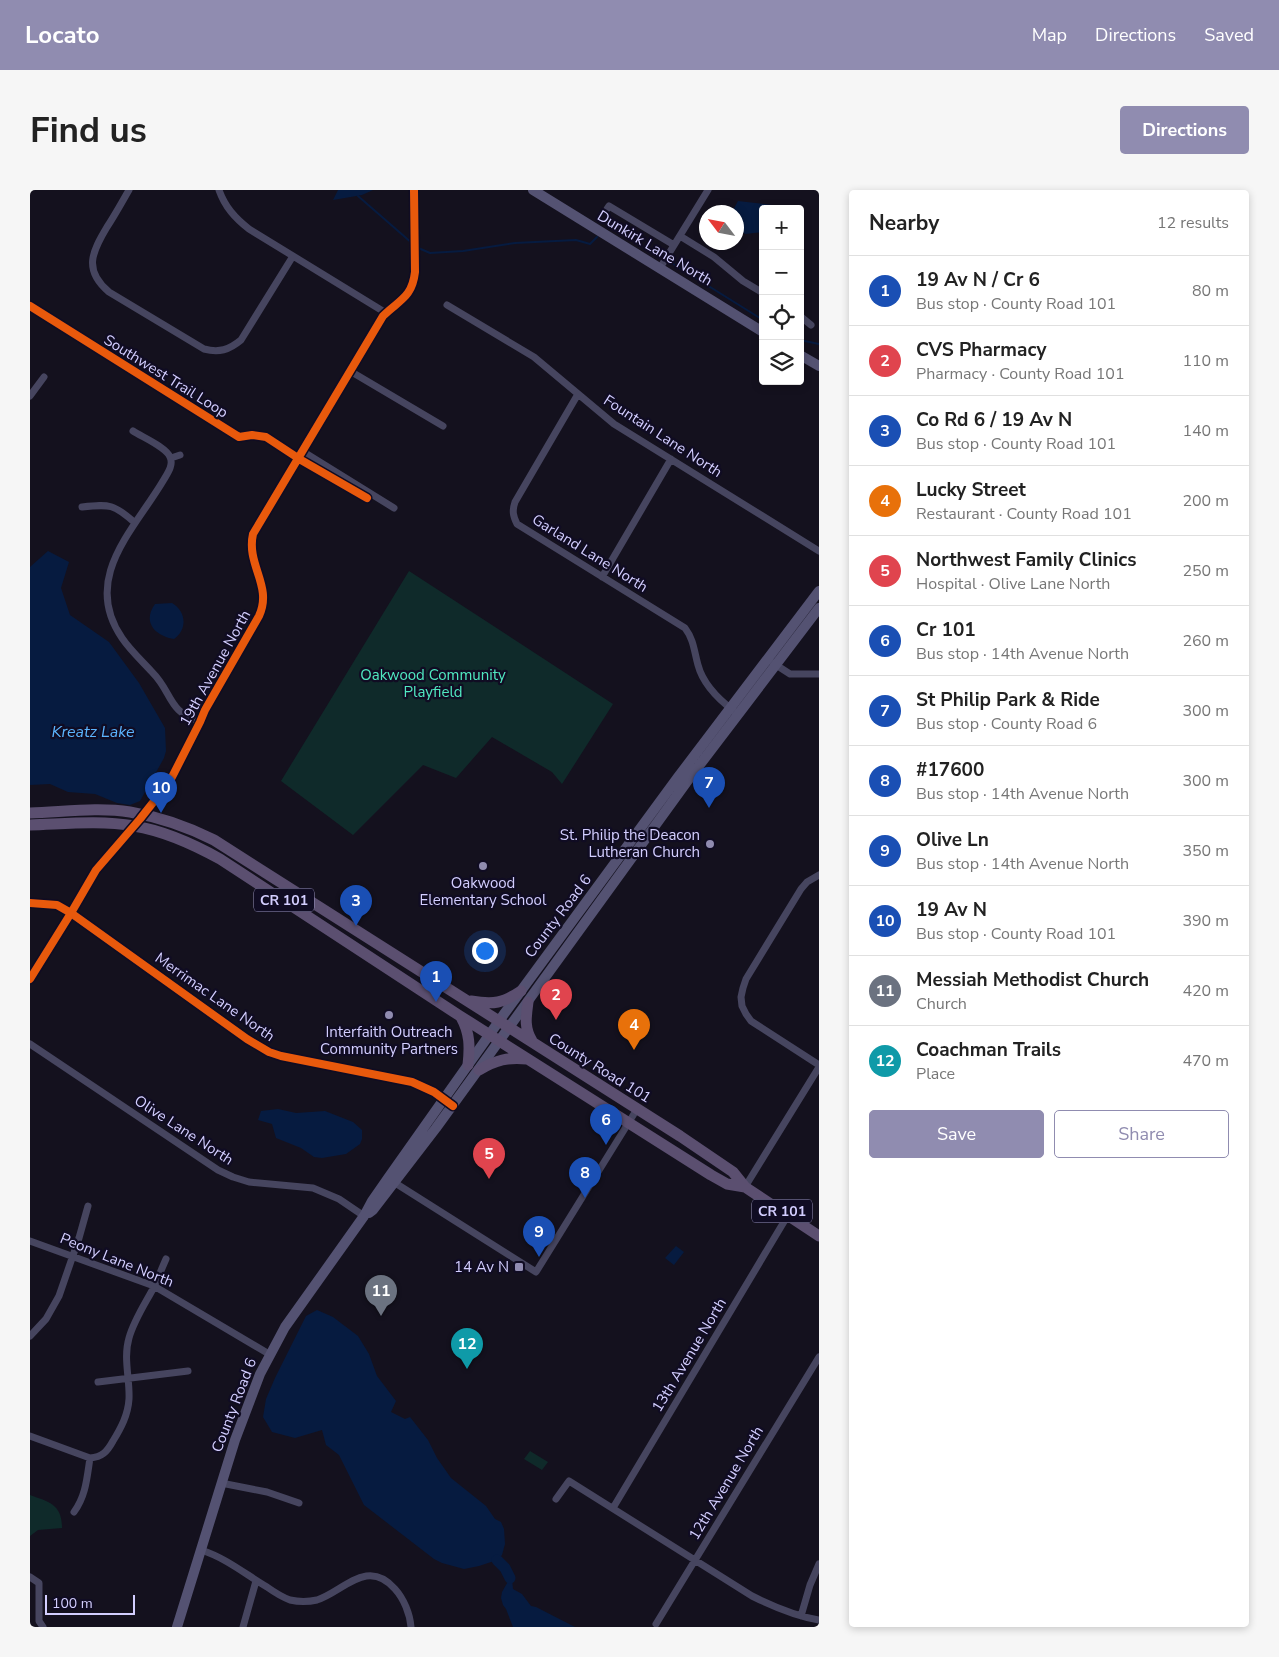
<!DOCTYPE html>
<html lang="en">
<head>
<meta charset="utf-8">
<style>
	body { margin:0; font-family:"Nunito Sans",sans-serif; background:#f6f6f6; color:#222 }
	.controls { position:absolute; right:15px; top:15px; display:grid; overflow:hidden; border-radius:5px; box-shadow:0 2px 8px #0003 }
	.controls button { width:45px; height:45px; display:grid; place-items:center; padding:0; border:0; border-bottom:1px solid #e0e0e0; background:#fff; color:#222; font:25px sans-serif }
	.compass { position:absolute; left:669px; top:15px; width:45px; height:45px; border-radius:50%; background:#fff; box-shadow:0 2px 8px #0003; rotate:302deg }
	.scale { position:absolute; left:15px; bottom:12px; width:90px; box-sizing:border-box; padding-left:5px; border:2px solid #d3ceff; border-top:0; font-size:14px; line-height:18px; white-space:nowrap; color:#d3ceff; -webkit-text-stroke:4px #100c23; paint-order:stroke }
	.you { position:absolute; left:454px; top:760px; width:18px; height:18px; margin:-12px; border:4px solid #fff; border-radius:50%; background:#1a73e8; box-shadow:0 0 0 8px #1a73e833 }
	.badge { display:grid; place-items:center; width:32px; height:32px; border-radius:50%; background:#908cb0; color:#fff; font-size:16px; font-weight:700 }
	.pin { position:absolute; translate:-50% -41px; filter:drop-shadow(0 1px 2px #0008) }
	.pin::after { content:''; position:absolute; top:26px; width:18px; height:15px; background:inherit; clip-path:polygon(0 0,100% 0,50% 100%) }
	.list { margin:0; padding:0; list-style:none }
	h2 { display:flex; justify-content:space-between; align-items:center; height:65px; margin:0; padding:0 20px; font-size:21px }
	h2 small { font-size:16px; font-weight:400; color:#767676 }
	.list li { display:grid; grid-template-columns:32px 1fr auto; gap:15px; align-items:center; box-sizing:border-box; height:70px; padding:0 20px; border-top:1px solid #e0e0e0 }
	.list b { display:block; font-size:19px; white-space:nowrap }
	.list p { margin:0; font-size:16px; white-space:nowrap; color:#767676 }
	.list em { font-size:16px; font-style:normal; color:#767676 }
	.actions { display:flex; gap:10px; padding:15px 20px }
	.actions a { flex:1; padding:11px 0; border:1px solid #908cb0; border-radius:5px; text-align:center; font-size:18px; color:#908cb0 }
	.actions .main { background:#908cb0; color:#fff }
	.icon { flex:none; width:28px; height:28px; fill:none; stroke:currentColor; stroke-width:2; stroke-linecap:round; stroke-linejoin:round }
	.map { position:relative; flex:none; width:789px; height:1437px; overflow:hidden; border-radius:5px }
	header { display:flex; align-items:center; gap:30px; box-sizing:border-box; height:70px; padding:0 25px; background:#908cb0; color:#fff }
	header strong { font-size:24px }
	nav { display:flex; gap:28px; margin-inline-start:auto; font-size:18px }
	.intro { display:flex; align-items:center; justify-content:space-between; box-sizing:border-box; height:120px; padding:0 30px }
	h1 { margin:0; font-size:35px }
	.button { padding:12px 22px; border-radius:5px; background:#908cb0; color:#fff; font-size:18px; font-weight:700 }
	main { display:flex; gap:30px; padding:0 30px }
	aside { flex:1; background:#fff; border-radius:5px; box-shadow:0 2px 8px #0003 }
	.map>svg:first-child { display:block }
</style>
</head>
<body>
<header>
<strong>Locato</strong>
<nav><a>Map</a><a>Directions</a><a>Saved</a></nav>
</header>
<div class="intro"><h1>Find us</h1><a class="button">Directions</a></div>
<main>
<div class="map">
<svg width="789" height="1437" viewBox="0 0 789 1437">
	<rect width="100%" height="100%" fill="#14111e"/>
	<path fill="#0f2a2a" d="M379,381l204,133 -51,80 -10,-12 -60,-35 -36,41 -33,-13 -70,70 -72,-54z
		M500,1261l18,11 -6,8 -18,-11z
		M0,1305c19,7 32,9 32,33l-24,2 -8,6z"/>
	<path fill="#061b40" d="M308,0h35l-11,5 -29,5z
		M708,11l42,5 3,3h-20v23l-18,2 -8,-7 -1,-15h-4z
		M18,361l21,11 -8,26 9,27 39,27 30,41 26,45 1,23 -2,7 -24,43 -10,4 -13,-2 -22,-9 -27,-2 -18,-8 -20,1v-218z
		M142,413c14,8 16,26 2,36 -19,-3 -32,-17 -19,-35z
		M248,919l18,4 29,-2 28,11 9,8v9l-2,5 -14,10 -24,4 -8,-1 -13,-9 -25,-10 -4,-14 -14,-4 3,-9z
		M646,1056l8,6 -10,13 -9,-7z
		M287,1120l16,7 25,19 11,18 8,22 19,25 -5,11 14,7 5,-2 18,23 9,18 14,20 35,28 9,13 6,3 3,7 1,15 -3,11 -5,5 -18,6 -15,3 -22,-6 -8,-4 -70,-54 -25,-50 -13,-10 -4,-15 -27,8 -23,-6 -9,-15 3,-18 9,-21 31,-62z
		M480,1388l2,1 1,10 9,5 9,12 5,1 39,20h-62l-7,-18 -3,-4 -2,-7 1,-6z"/>
	<g fill="none" stroke-linecap="round" stroke-linejoin="round">
		<path stroke="#061b40" stroke-width="2" d="M328,6l55,48
			M386,57l14,6 33,-2 52,-8 61,-3 14,4 7,-7
			M640,72l93,58
			M770,150l19,4"/>
		<path stroke="#061b40" stroke-width="11" d="M467,1370l8,8 5,10"/>
		<path stroke="#46455f" stroke-width="7" d="M99,0c-7,12 -14,25 -22,37 -15,25 -24,43 2,65l95,57c15,4 25,1 37,-9l52,-84
			M189,0c6,17 16,28 30,39l137,84
			M577,19l2,-3 65,39
			M650,46l34,21 29,24 20,12
			M630,78l48,-78
			M417,115l87,52 80,67 205,127
			M770,126l11,9
			M320,181l93,55
			M548,204l-63,108c-3,9 -2,14 2,22l168,104c9,12 9,23 13,37 5,19 20,34 36,46
			M0,206l14,-19
			M103,241c9,6 33,16 37,26 4,8 -3,17 -7,24 -29,49 -82,97 -41,157 8,12 20,23 30,34 21,21 15,39 48,50
			M272,261l92,57
			M141,268l9,-3
			M52,317c28,-3 32,-3 53,16
			M572,387l69,-118
			M743,473l17,11h29
			M789,685l-12,7 -6,7 -55,90 -3,9 -2,9 1,9 4,8 5,7 68,44
			M0,713l27,2 14,8 176,126 22,13 12,4 131,26 22,10 13,10
			M0,789l41,-66 25,-43 44,-51 30,-38 30,-59 5,-12 54,-94c14,-30 -13,-51 -6,-82l130,-218c16,-16 29,-18 32,-44l-1,-82
			M0,854l188,126 15,7 16,5 64,6 26,11 25,17
			M362,991l144,91 101,-163
			M715,997l74,-120
			M0,1051l124,45 115,68
			M0,1146l16,-17 13,-23 20,-58 9,-32
			M68,1192l90,-11
			M0,1246l60,22c12,-1 17,-6 23,-17 8,-13 15,-26 16,-42 1,-20 -6,-41 0,-61 5,-18 16,-34 25,-51 4,-9 8,-19 12,-28
			M191,1293l46,9 32,11
			M526,1309l13,-18 183,115c22,11 43,20 67,24
			M583,1318l175,-293
			M44,1322c12,-16 13,-35 16,-54
			M171,1360c25,8 44,24 66,37 7,5 15,10 23,13 9,2 18,2 27,0 26,-8 50,-43 78,-11 9,10 15,25 16,38
			M0,1387l9,6v38l4,6
			M771,1426l9,-31 9,-21
			M626,1434l163,-267
			M213,1437l13,-46"/>
		<path stroke="#545272" stroke-width="10" d="M503,0l230,142
			M770,165l19,11
			M339,1023l4,-3 63,-82 250,-345 133,-175
			M147,1437l58,-187 25,-66 25,-47 79,-111 8,-15 16,-23 116,-164 174,-237 141,-186"/>
		<path stroke="#5b4f70" stroke-width="11" d="M0,623c33,-1 68,-6 100,-1 30,5 58,15 84,28l466,296 53,36 12,15 74,49
			M0,635c34,-1 70,-5 104,1 31,5 59,18 86,33l240,157 251,159 16,9 18,3
			M441,811c23,4 32,2 50,-10
			M498,812c-2,15 -4,26 4,39
			M431,827c9,16 9,30 7,48
			M449,880c17,-10 29,-13 48,-11"/>
		<g stroke="#100c23" stroke-width="11">
			<path id="cycleway" d="M0,116l209,131 13,-2 14,2 35,23 66,38
				M0,713l27,2 14,8 176,126 22,13 12,4 131,26 22,10 19,14
				M0,789l41,-66 25,-43 44,-51 30,-38 30,-59 5,-12 54,-94c14,-30 -13,-51 -6,-82l130,-218c16,-16 29,-18 32,-44l-1,-82"/>
		</g>
		<use href="#cycleway" stroke="#e8590c" stroke-width="8"/>
	</g>
	<g fill="#908cb0" stroke="#100c23" stroke-width="2">
		<circle cx="680" cy="654" r="5"/>
		<circle cx="453" cy="676" r="5"/>
		<circle cx="359" cy="825" r="5"/>
		<rect x="484" y="1072" width="10" height="10" rx="2.5"/>
	</g>
	<g text-anchor="middle" stroke-width="4.5" stroke-linejoin="round" paint-order="stroke">
		<g fill="#100c23" stroke="#9894bd" stroke-width="1">
			<rect x="224" y="698.5" width="60" height="23" rx="4"/>
			<rect x="722" y="1009.5" width="60" height="23" rx="4"/>
		</g>
		<g font-size="14" font-weight="bold" fill="#d3ceff">
			<text x="254" y="715">CR 101</text>
			<text x="752" y="1026">CR 101</text>
		</g>
		<g font-size="15" fill="#d3ceff" stroke="#100c23">
			<text transform="translate(625 58) rotate(31)" y="5">Dunkirk Lane North</text>
			<text transform="translate(136 186) rotate(32)" y="5">Southwest Trail Loop</text>
			<text transform="translate(633 246) rotate(33)" y="5">Fountain Lane North</text>
			<text transform="translate(560 363) rotate(32)" y="5">Garland Lane North</text>
			<text transform="translate(185 478) rotate(-61)" y="5">19th Avenue North</text>
			<text transform="translate(528 726) rotate(-53)" y="5">County Road 6</text>
			<text transform="translate(185 807) rotate(35)" y="5">Merrimac Lane North</text>
			<text transform="translate(570 878) rotate(32)" y="5">County Road 101</text>
			<text transform="translate(154 940) rotate(33)" y="5">Olive Lane North</text>
			<text transform="translate(87 1070) rotate(22)" y="5">Peony Lane North</text>
			<text transform="translate(659 1165) rotate(-59)" y="5">13th Avenue North</text>
			<text transform="translate(204 1215) rotate(-69)" y="5">County Road 6</text>
			<text transform="translate(696 1293) rotate(-59)" y="5">12th Avenue North</text>
		</g>
		<g font-size="15" fill="#50e9c1" stroke="#100c23">
			<text x="403" y="490">Oakwood Community<tspan x="403" dy="17">Playfield</tspan></text>
		</g>
		<g font-size="15" fill="#d3ceff" stroke="#100c23" text-anchor="end">
			<text x="670" y="650">St. Philip the Deacon<tspan x="670" dy="17">Lutheran Church</tspan></text>
			<text x="453" y="698" text-anchor="middle">Oakwood<tspan x="453" dy="17">Elementary School</tspan></text>
			<text x="359" y="847" text-anchor="middle">Interfaith Outreach<tspan x="359" dy="17">Community Partners</tspan></text>
			<text x="479" y="1082">14 Av N</text>
		</g>
		<g font-size="16" font-style="italic" fill="#5cb5ff" stroke="#100c23">
			<text x="63" y="547">Kreatz Lake</text>
		</g>
	</g>
</svg>
<div class="controls">
<button>+</button>
<button>−</button>
<button><svg class="icon" aria-label="locate" viewBox="0 0 24 24"><circle cx="12" cy="12" r="6"/><path d="M12 2v4M12 18v4M2 12h4M18 12h4"/></svg></button>
<button><svg class="icon" aria-label="layers" viewBox="0 0 24 24"><path d="M12 4l9 5-9 5-9-5zM3 14l9 5 9-5"/></svg></button>
</div>
<svg class="compass" viewBox="-18 -18 36 36"><path d="M0-13l5 13h-10z" fill="#e53935"/><path d="M0 13l5-13h-10z" fill="#767676"/></svg>
<div class="scale">100 m</div>
<div class="you"></div>
<div class="pin badge" style="left:406px;top:812px;background:#1a4fb4">1</div>
<div class="pin badge" style="left:526px;top:830px;background:#e0444e">2</div>
<div class="pin badge" style="left:326px;top:736px;background:#1a4fb4">3</div>
<div class="pin badge" style="left:604px;top:860px;background:#e8710a">4</div>
<div class="pin badge" style="left:459px;top:989px;background:#e0444e">5</div>
<div class="pin badge" style="left:576px;top:955px;background:#1a4fb4">6</div>
<div class="pin badge" style="left:679px;top:618px;background:#1a4fb4">7</div>
<div class="pin badge" style="left:555px;top:1008px;background:#1a4fb4">8</div>
<div class="pin badge" style="left:509px;top:1067px;background:#1a4fb4">9</div>
<div class="pin badge" style="left:131px;top:623px;background:#1a4fb4">10</div>
<div class="pin badge" style="left:351px;top:1126px;background:#6b7280">11</div>
<div class="pin badge" style="left:437px;top:1179px;background:#0f9aa8">12</div>
</div>
<aside>
<h2>Nearby<small>12 results</small></h2>
<ul class="list">
<li><span class="badge" style="background:#1a4fb4">1</span><div><b>19 Av N / Cr 6</b><p>Bus stop · County Road 101</p></div><em>80 m</em></li>
<li><span class="badge" style="background:#e0444e">2</span><div><b>CVS Pharmacy</b><p>Pharmacy · County Road 101</p></div><em>110 m</em></li>
<li><span class="badge" style="background:#1a4fb4">3</span><div><b>Co Rd 6 / 19 Av N</b><p>Bus stop · County Road 101</p></div><em>140 m</em></li>
<li><span class="badge" style="background:#e8710a">4</span><div><b>Lucky Street</b><p>Restaurant · County Road 101</p></div><em>200 m</em></li>
<li><span class="badge" style="background:#e0444e">5</span><div><b>Northwest Family Clinics</b><p>Hospital · Olive Lane North</p></div><em>250 m</em></li>
<li><span class="badge" style="background:#1a4fb4">6</span><div><b>Cr 101</b><p>Bus stop · 14th Avenue North</p></div><em>260 m</em></li>
<li><span class="badge" style="background:#1a4fb4">7</span><div><b>St Philip Park &amp; Ride</b><p>Bus stop · County Road 6</p></div><em>300 m</em></li>
<li><span class="badge" style="background:#1a4fb4">8</span><div><b>#17600</b><p>Bus stop · 14th Avenue North</p></div><em>300 m</em></li>
<li><span class="badge" style="background:#1a4fb4">9</span><div><b>Olive Ln</b><p>Bus stop · 14th Avenue North</p></div><em>350 m</em></li>
<li><span class="badge" style="background:#1a4fb4">10</span><div><b>19 Av N</b><p>Bus stop · County Road 101</p></div><em>390 m</em></li>
<li><span class="badge" style="background:#6b7280">11</span><div><b>Messiah Methodist Church</b><p>Church</p></div><em>420 m</em></li>
<li><span class="badge" style="background:#0f9aa8">12</span><div><b>Coachman Trails</b><p>Place</p></div><em>470 m</em></li>
</ul>
<div class="actions"><a class="main">Save</a><a>Share</a></div>
</aside>
</main>
</body>
</html>
